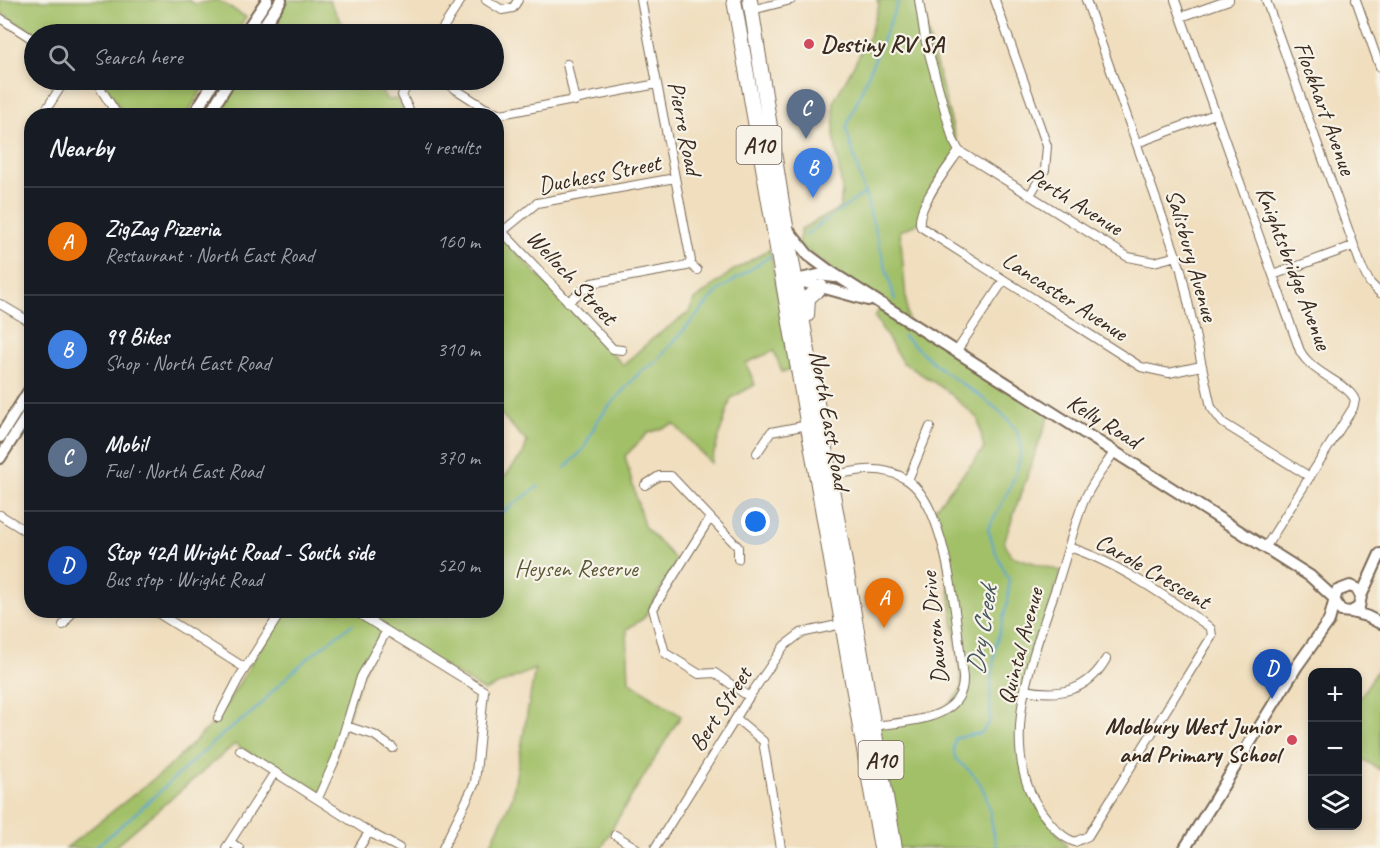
<!DOCTYPE html>
<html lang="en">
<head>
<meta charset="utf-8">
<style>
	body { margin:0; font-family:Caveat,sans-serif; background:#242831; color:#f1f3f6 }
	.controls { position:absolute; right:18px; bottom:18px; display:grid; overflow:hidden; border-radius:12px; box-shadow:0 3px 9px #0003 }
	.controls button { width:54px; height:54px; display:grid; place-items:center; padding:0; border:0; border-bottom:2px solid #363941; background:#171b24; color:#f1f3f6; font:30px sans-serif }
	.you { position:absolute; left:756px; top:522px; width:21px; height:21px; margin:-15px; border:4px solid #fff; border-radius:50%; background:#1a73e8; box-shadow:0 0 0 9px #1a73e833 }
	.badge { display:grid; place-items:center; width:39px; height:39px; border-radius:50%; background:#d1495b; color:#fff; font-size:20px; font-weight:700 }
	.pin { position:absolute; translate:-50% -50px; filter:drop-shadow(0 2px 3px #0008) }
	.pin::after { content:''; position:absolute; top:32px; width:21px; height:18px; background:inherit; clip-path:polygon(0 0,100% 0,50% 100%) }
	.list { margin:0; padding:0; list-style:none }
	h2 { display:flex; justify-content:space-between; align-items:center; height:78px; margin:0; padding:0 24px; font-size:26px }
	h2 small { font-size:20px; font-weight:400; color:#9ea1a6 }
	.list li { display:grid; grid-template-columns:39px 1fr auto; gap:18px; align-items:center; box-sizing:border-box; height:108px; padding:0 24px; border-top:2px solid #363941 }
	.list b { display:block; font-size:22px; white-space:nowrap }
	.list p { margin:0; font-size:20px; white-space:nowrap; color:#9ea1a6 }
	.list em { font-size:20px; font-style:normal; color:#9ea1a6 }
	.icon { flex:none; width:33px; height:33px; fill:none; stroke:currentColor; stroke-width:2; stroke-linecap:round; stroke-linejoin:round }
	.map { position:relative; flex:none; width:1380px; height:848px; overflow:hidden }
	.search { position:absolute; background:#171b24; box-shadow:0 3px 9px #0003; left:24px; top:24px; width:480px; height:66px; display:flex; align-items:center; gap:15px; box-sizing:border-box; padding:0 21px; border-radius:33px; color:#9ea1a6; font-size:22px }
	.panel { position:absolute; background:#171b24; box-shadow:0 3px 9px #0003; left:24px; top:108px; width:480px; height:510px; border-radius:24px }
	.map>svg:first-child { display:block }
</style>
</head>
<body>
<div class="map">
<svg width="1380" height="848" viewBox="0 0 1380 848">
	<rect width="100%" height="100%" fill="#f7f3e8"/>
	<filter id="ink" filterUnits="userSpaceOnUse"><feTurbulence type="fractalNoise" baseFrequency=".0167" numOctaves="2"/><feDisplacementMap in="SourceGraphic" scale="12" xChannelSelector="R" yChannelSelector="G"/><feConvolveMatrix kernelMatrix="1 2 1 2 8 2 1 2 1" color-interpolation-filters="sRGB"/></filter>
	<filter id="wash" filterUnits="userSpaceOnUse"><feTurbulence type="fractalNoise" baseFrequency=".008" numOctaves="4" result="noise"/><feDisplacementMap in="SourceGraphic" scale="24" xChannelSelector="R" yChannelSelector="G"/><feGaussianBlur stdDeviation="1.35" result="paint"/><feColorMatrix in="noise" values="0 0 0 0 0 0 0 0 0 0 0 0 0 0 0 0 0 1.4 0 .05"/><feComposite in="paint" operator="in"/></filter>
	<g filter="url(#wash)">
		<rect width="100%" height="100%" fill="#f0debe"/>
		<path fill="#a2c067" stroke="#6e7542" stroke-width="1.5" d="M0,0h188l7,4 23,-4 28,17 -11,17h-199l-36,-22z
			M287,0h42l19,34h-84z
			M877,0h42l40,151 -33,51 -7,21 -19,8 8,90 142,91 -46,130 7,14 50,15c-21,71 -54,145 -31,220 5,18 28,38 37,57h-172l-20,-122 70,-15 17,-23 -19,-144 -12,-31 53,-64 -6,-30 -32,-29 -44,-28 -27,-45 6,-12 -83,-61 3,-15 39,-21 2,-18 -8,-55v-34l34,-62 11,-34z
			M102,80h106l-22,36 -62,-1z
			M235,80h140l12,20 10,-1 9,16 -193,1z
			M497,232l126,133 29,-26 36,-26 7,-13 37,-29 38,-22 21,120 -9,3 -8,-21 -28,12 9,22 -24,13 -20,65 -37,-39 -26,9 -23,23 19,70 33,35 -33,57 -17,11 2,52 52,35 -69,112 -10,20h-113l23,-50 23,-129 -51,22 -101,-62 -22,48 -36,110 -7,11 -83,-54 -122,104h-47l104,-82 48,-48 65,-107 213,-1 1,-124 26,-32 4,-12 -30,-32z
			M1380,665v105l-22,-14v-55z"/>
		<g fill="none" stroke-linecap="round" stroke-linejoin="round">
			<path stroke="#56a5d0" stroke-width="2" d="M805,235l60,-42
				M895,300l-49,-172 53,-128
				M903,336c14,12 28,25 42,36 21,16 78,46 76,76 -1,28 -21,57 -33,81l7,22 14,29 -1,21 -12,43 -5,36 -1,41 -9,12 -26,5c-6,28 9,23 22,41 15,20 13,47 20,69
				M565,468l19,-19 13,-28 14,-17 30,-33 15,-9 62,-71 54,-36
				M496,517l43,-31
				M94,848c44,-34 82,-72 123,-109 15,-13 34,-23 46,-37 26,-30 57,-55 90,-78"/>
		</g>
	</g>
	<g filter="url(#ink)">
		<g fill="none" stroke-linecap="round" stroke-linejoin="round">
			<g stroke="#7a6956" stroke-width="10">
				<path id="street" d="M486,0l16,10 11,-2 5,-8
					M919,0l6,39 28,101 6,11c-10,15 -46,60 -38,76l220,140 28,6 32,-7
					M995,0l52,146 -2,24 -15,25
					M1086,0l95,270 30,137 12,16 87,54
					M1175,0l125,351c13,24 47,31 55,49l-2,8 -88,140
					M1266,0l96,268 8,15 10,10
					M1356,0l24,67
					M752,10l39,-10
					M1181,17l48,-17
					M0,18l34,22
					M439,34l22,-34
					M567,64l8,37
					M95,80l23,36
					M410,80l-8,15 10,21
					M441,80l44,28 16,6 156,-30
					M42,116l23,-36
					M1137,143l78,-29
					M959,151l169,106 26,5 23,-6
					M496,225l117,124 9,1
					M503,231l34,-28 138,-25
					M689,263l8,7
					M1273,275l80,-29
					M568,302l24,-19 95,-17 4,-5 -50,-261
					M0,304l32,19
					M956,352l48,-72
					M757,453l14,-21 37,-7
					M831,476c26,-6 52,-12 76,4 42,27 50,149 56,197 2,44 -56,44 -88,49
					M908,480l22,-53
					M645,485l14,-9h12l67,71v12
					M0,515l32,20
					M710,518l-57,91 12,44 34,21 16,-1 34,24
					M1069,547c49,16 96,49 139,79l3,3 1,7 -124,200 -13,6c-12,-4 -20,-13 -28,-23 -55,-65 -14,-164 10,-234 9,-27 16,-56 26,-82 7,-18 21,-35 31,-51
					M153,610l92,58
					M353,610l131,81 -9,92 -32,65
					M63,625l11,-15
					M1025,690c35,7 63,1 81,-31
					M218,718l21,-40 43,-68
					M737,719l26,22 18,107
					M346,726l28,9 19,13
					M240,750l129,82 30,16
					M318,798l18,-40 25,-81 25,-45
					M615,835l21,13
					M230,842l9,6
					M226,848l49,-76
					M359,848l10,-16
					M655,848l94,-151 35,-51 17,-13 41,-9"/>
			</g>
			<g stroke="#7a6956" stroke-width="14">
				<path id="secondary" d="M244,34l23,-34
					M258,34l23,-34
					M193,116l22,-36
					M208,116l22,-36
					M789,231l19,24 23,17 479,304 25,23
					M796,280l72,20
					M796,280l23,-5 16,2
					M0,437l32,-51
					M0,458l32,-50
					M1361,596l19,-42
					M1351,612l15,4 14,7
					M1185,848l112,-182 32,-45 8,-30 13,-5 7,3 4,7 -2,11 -8,5 -10,-1 -6,-10"/>
			</g>
			<g stroke="#7a6956" stroke-width="16">
				<path id="highway" d="M734,0l147,848
					M750,0l33,209 112,639
					M807,315l1,-17 13,-11"/>
			</g>
			<use href="#street" stroke="#fff" stroke-width="8"/>
			<use href="#secondary" stroke="#fff" stroke-width="10"/>
			<use href="#highway" stroke="#fff" stroke-width="14"/>
		</g>
	</g>
	<g fill="#d1495b" stroke="#f7f3e8" stroke-width="2">
		<circle cx="809" cy="44" r="6"/>
		<circle cx="1292" cy="740" r="6"/>
	</g>
	<g text-anchor="middle" stroke-width="4.5" stroke-linejoin="round" paint-order="stroke">
		<g fill="#f7f3e8" stroke="#73665b" stroke-width="1.5">
			<rect x="736.5" y="126" width="45" height="38" rx="4.5"/>
			<rect x="858.5" y="741" width="45" height="38" rx="4.5"/>
		</g>
		<g font-size="22" font-weight="bold" fill="#3b2a1e">
			<text x="759" y="153">A10</text>
			<text x="881" y="768">A10</text>
		</g>
		<g font-size="24" font-weight="bold" fill="#3b2a1e" stroke="#f7f3e8" text-anchor="start">
			<text x="821" y="52">Destiny RV SA</text>
			<text x="1280" y="734" text-anchor="end">Modbury West Junior<tspan x="1280" dy="28">and Primary School</tspan></text>
		</g>
		<g font-size="24" fill="#3b2a1e" stroke="#f7f3e8">
			<text transform="translate(1325 108) rotate(70)" y="8">Flockhart Avenue</text>
			<text transform="translate(685 128) rotate(79)" y="8">Pierre Road</text>
			<text transform="translate(599 174) rotate(-11)" y="8">Duchess Street</text>
			<text transform="translate(1075 201) rotate(32)" y="8">Perth Avenue</text>
			<text transform="translate(1192 255) rotate(74)" y="8">Salisbury Avenue</text>
			<text transform="translate(1294 268) rotate(69)" y="8">Knightsbridge Avenue</text>
			<text transform="translate(572 277) rotate(47)" y="8">Welloch Street</text>
			<text transform="translate(1065 296) rotate(33)" y="8">Lancaster Avenue</text>
			<text transform="translate(830 420) rotate(80)" y="8">North East Road</text>
			<text transform="translate(1104 421) rotate(32)" y="8">Kelly Road</text>
			<text transform="translate(1153 571) rotate(30)" y="8">Carole Crescent</text>
			<text transform="translate(934 628) rotate(-96)" y="8">Dawson Drive</text>
			<text transform="translate(1020 646) rotate(-75)" y="8">Quintal Avenue</text>
			<text transform="translate(720 709) rotate(-57)" y="8">Bert Street</text>
		</g>
		<g font-size="24" fill="#5a5734" stroke="#f7f3e8">
			<text x="576" y="576">Heysen Reserve</text>
		</g>
		<g font-size="26" font-style="italic" fill="#44555c" stroke="#f7f3e8">
			<text transform="translate(981 630) rotate(-81)" y="9">Dry Creek</text>
		</g>
	</g>
</svg>
<div class="controls">
<button>+</button>
<button>−</button>
<button><svg class="icon" aria-label="layers" viewBox="0 0 24 24"><path d="M12 4l9 5-9 5-9-5zM3 14l9 5 9-5"/></svg></button>
</div>
<div class="you"></div>
<div class="pin badge" style="left:884px;top:628px;background:#e8710a">A</div>
<div class="pin badge" style="left:813px;top:198px;background:#3f7fe0">B</div>
<div class="pin badge" style="left:806px;top:139px;background:#5c6f8a">C</div>
<div class="pin badge" style="left:1272px;top:699px;background:#1a4fb4">D</div>
<div class="search"><svg class="icon" aria-label="search" viewBox="0 0 24 24"><circle cx="10" cy="10" r="6"/><path d="M15 15l6 6"/></svg>Search here</div>
<section class="panel">
<h2>Nearby<small>4 results</small></h2>
<ul class="list">
<li><span class="badge" style="background:#e8710a">A</span><div><b>ZigZag Pizzeria</b><p>Restaurant · North East Road</p></div><em>160 m</em></li>
<li><span class="badge" style="background:#3f7fe0">B</span><div><b>99 Bikes</b><p>Shop · North East Road</p></div><em>310 m</em></li>
<li><span class="badge" style="background:#5c6f8a">C</span><div><b>Mobil</b><p>Fuel · North East Road</p></div><em>370 m</em></li>
<li><span class="badge" style="background:#1a4fb4">D</span><div><b>Stop 42A Wright Road - South side</b><p>Bus stop · Wright Road</p></div><em>520 m</em></li>
</ul>
</section>
</div>
</body>
</html>
